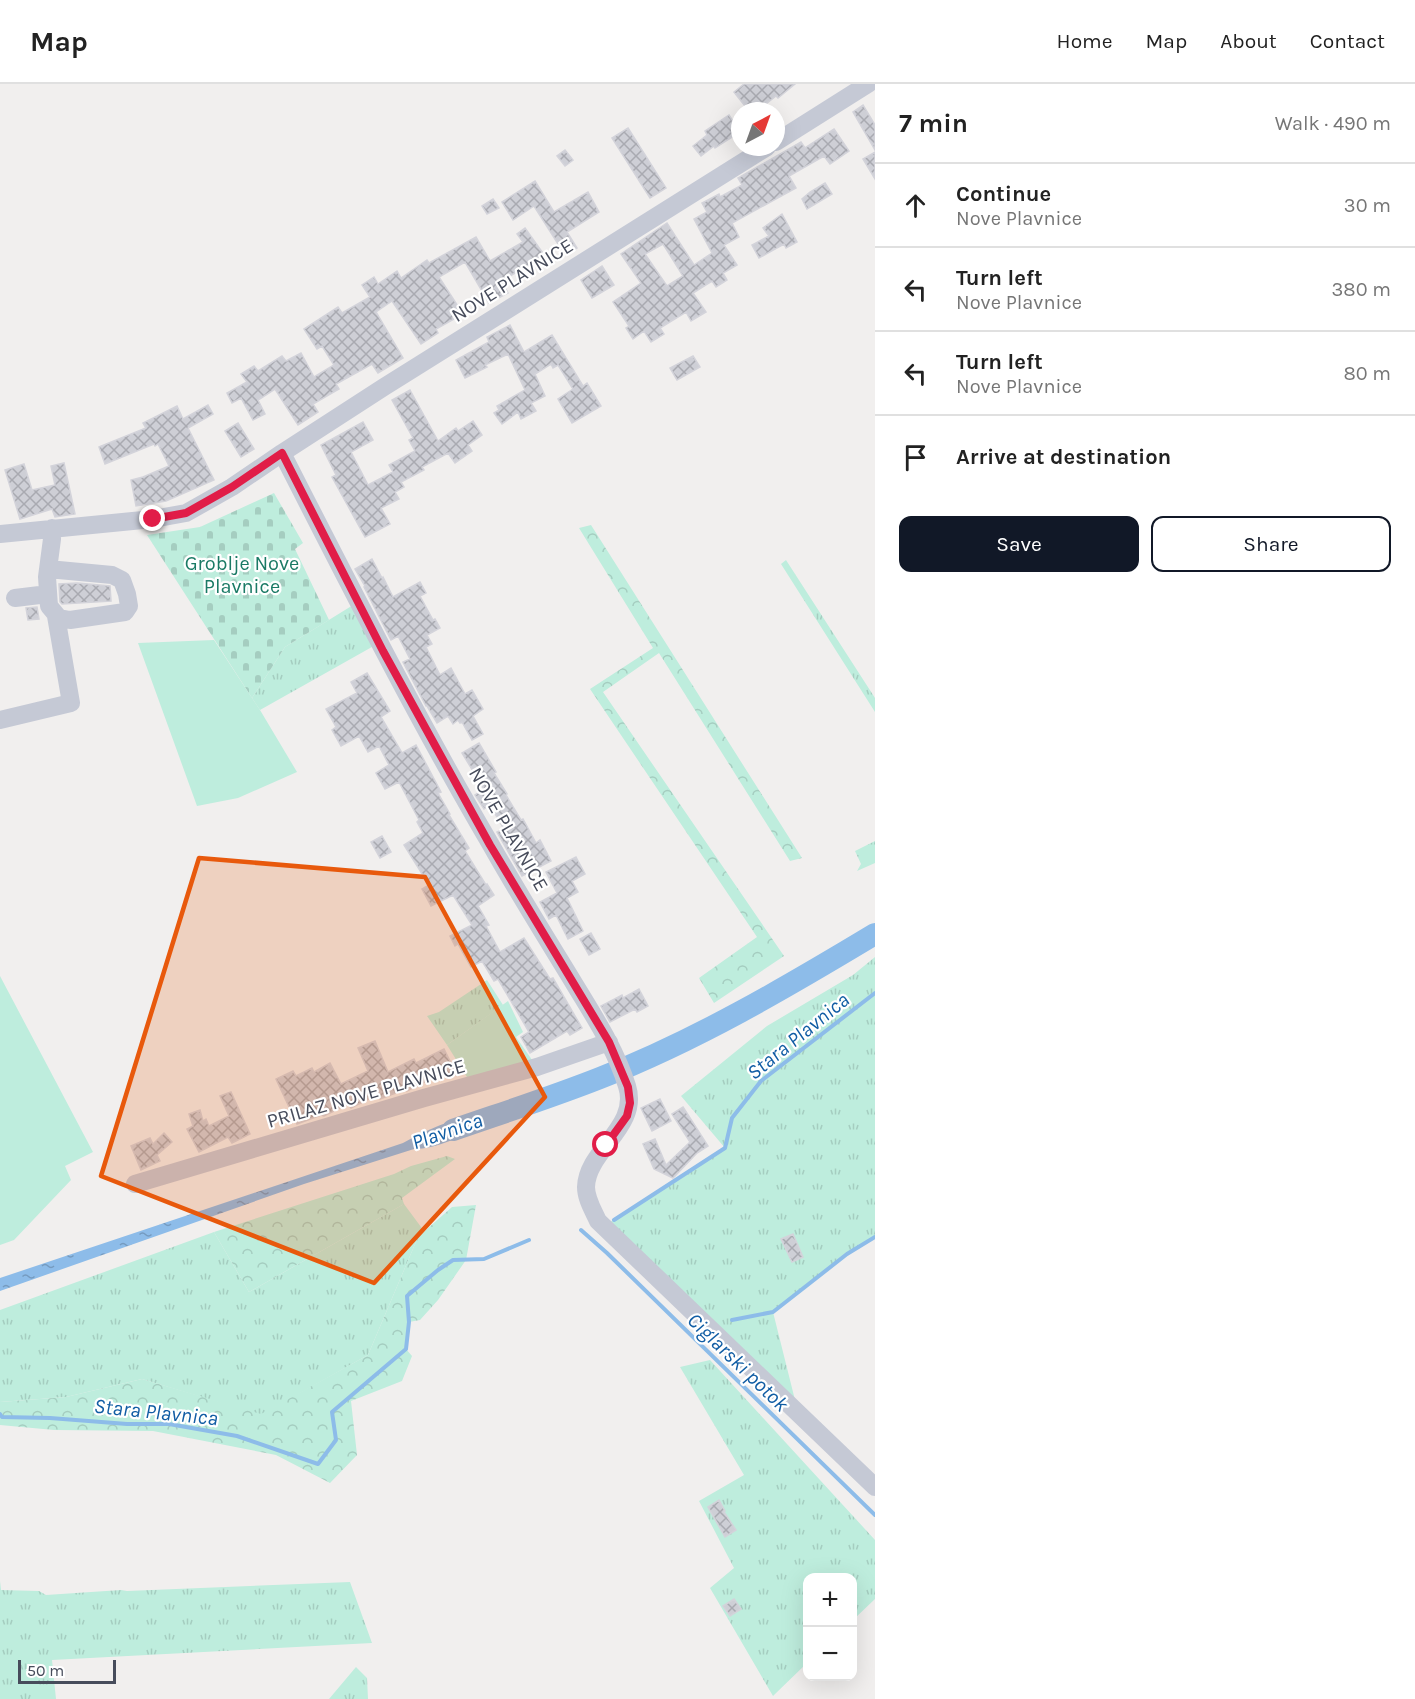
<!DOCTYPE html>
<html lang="en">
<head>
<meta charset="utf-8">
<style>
	body { margin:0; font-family:Karla,sans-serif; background:#f2f2f2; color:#222 }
	.controls { position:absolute; right:18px; bottom:18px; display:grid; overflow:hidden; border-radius:12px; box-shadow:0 6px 24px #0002 }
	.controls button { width:54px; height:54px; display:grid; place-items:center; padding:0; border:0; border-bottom:2px solid #e0e0e0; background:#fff; color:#222; font:30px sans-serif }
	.compass { position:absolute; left:731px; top:18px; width:54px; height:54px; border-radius:50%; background:#fff; box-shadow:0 6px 24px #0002; rotate:41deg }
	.scale { position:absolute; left:18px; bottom:15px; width:98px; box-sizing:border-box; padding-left:6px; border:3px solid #474c5b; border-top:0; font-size:16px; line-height:21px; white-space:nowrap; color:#474c5b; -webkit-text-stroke:4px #fff; paint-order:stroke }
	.stop { position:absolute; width:18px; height:18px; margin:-14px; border:4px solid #e11d48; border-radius:50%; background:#fff }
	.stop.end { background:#e11d48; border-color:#fff; box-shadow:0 2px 6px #0008 }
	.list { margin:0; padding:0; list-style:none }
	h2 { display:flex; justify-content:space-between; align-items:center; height:78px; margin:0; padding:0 24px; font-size:26px }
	h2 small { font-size:20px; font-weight:400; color:#767676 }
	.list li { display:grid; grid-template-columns:39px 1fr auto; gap:18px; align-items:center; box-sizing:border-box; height:84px; padding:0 24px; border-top:2px solid #e0e0e0 }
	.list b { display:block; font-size:22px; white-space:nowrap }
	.list p { margin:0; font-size:20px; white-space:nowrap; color:#767676 }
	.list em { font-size:20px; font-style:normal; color:#767676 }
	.actions { display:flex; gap:12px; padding:18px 24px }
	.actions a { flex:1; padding:14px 0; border:2px solid #111827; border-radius:12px; text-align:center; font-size:21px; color:#111827 }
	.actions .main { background:#111827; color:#fff }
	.icon { flex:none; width:33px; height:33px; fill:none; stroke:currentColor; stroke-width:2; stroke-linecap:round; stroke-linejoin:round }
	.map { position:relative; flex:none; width:875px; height:1615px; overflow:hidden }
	header { display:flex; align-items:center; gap:36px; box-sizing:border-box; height:84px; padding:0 30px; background:#fff; border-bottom:2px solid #e0e0e0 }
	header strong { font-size:28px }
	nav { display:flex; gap:33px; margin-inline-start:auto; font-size:21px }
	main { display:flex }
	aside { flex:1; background:#fff }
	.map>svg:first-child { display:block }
</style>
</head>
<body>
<header>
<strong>Map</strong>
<nav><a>Home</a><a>Map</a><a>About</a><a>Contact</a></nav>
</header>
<main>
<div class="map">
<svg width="875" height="1615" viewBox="0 0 875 1615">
	<defs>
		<pattern id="grass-tufts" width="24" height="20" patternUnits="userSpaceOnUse" patternTransform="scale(1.5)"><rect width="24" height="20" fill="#beeddd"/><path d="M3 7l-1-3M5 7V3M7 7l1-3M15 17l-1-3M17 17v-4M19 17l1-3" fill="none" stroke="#a5cdc0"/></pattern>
		<pattern id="forest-crowns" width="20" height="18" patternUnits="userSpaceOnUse" patternTransform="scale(1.5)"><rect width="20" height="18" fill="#beeddd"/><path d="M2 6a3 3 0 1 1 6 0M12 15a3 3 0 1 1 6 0" fill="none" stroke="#a5cdc0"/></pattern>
		<pattern id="cemetery-stones" width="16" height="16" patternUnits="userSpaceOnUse" patternTransform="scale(1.5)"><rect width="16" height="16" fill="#beeddd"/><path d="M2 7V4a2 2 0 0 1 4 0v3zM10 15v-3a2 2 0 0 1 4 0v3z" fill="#a5cdc0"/></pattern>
		<pattern id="water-ripples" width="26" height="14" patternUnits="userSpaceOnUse" patternTransform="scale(1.5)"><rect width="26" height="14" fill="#8dbce9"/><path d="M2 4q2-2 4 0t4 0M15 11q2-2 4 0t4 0" fill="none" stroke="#759bc0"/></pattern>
		<pattern id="building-cross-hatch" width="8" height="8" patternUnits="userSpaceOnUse" patternTransform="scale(1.5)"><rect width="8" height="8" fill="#cecfd6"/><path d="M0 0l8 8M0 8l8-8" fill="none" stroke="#a9aab1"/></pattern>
	</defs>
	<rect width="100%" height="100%" fill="#f1efee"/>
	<path fill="url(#grass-tufts)" d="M786,476l89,138v14l-94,-148z
		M358,518l21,41 -119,67 -8,-12 33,-51z
		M875,757v22l-18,8 4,-7 -6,-13z
		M875,873v280l-28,17 -74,58 25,100 -194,-186 121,-78 -44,-52 86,-70 86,-51z
		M487,896l16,25 -56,40 -20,-29 12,-4z
		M404,1120l20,27 -6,6 -50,118 -107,60 -119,-36 -76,18 -66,5v-92l214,-78 35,60z
		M710,1276l165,180v59l-22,21 -1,-42h-44l-1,85 -34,33 -63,-108 24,-20 -35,-67 45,-26 -64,-108z
		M0,1497l1,9 38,1 7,4 75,-5 6,1 223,-9 22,61 -320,17 4,39h-56z
		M356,1583l11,11 1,21h-39z"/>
	<path fill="url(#forest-crowns)" d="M591,441l211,333 -12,3 -131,-208 -56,39 181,264 -70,47 -15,-25 58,-41 -167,-248 63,-41 -74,-120z
		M447,1072l8,3 -53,39 2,6 -155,88 -35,-60 180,-58 17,-8z
		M476,1121l-10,55 -28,40 -18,20 -11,2 -3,27 6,7 -10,25 -51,20 6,54 -27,28 -54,-28 -123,-24 -99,-1 -54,-5v-23l66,-5 76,-18 119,35 107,-59 50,-118 34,-30z"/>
	<path fill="url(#cemetery-stones)" d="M274,409l29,50 -8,6 34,71 -44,27 -33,51 -105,-163 53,-8z"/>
	<path fill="#beeddd" d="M214,556l46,70 37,62 -59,26 -41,8 -59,-163z
		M0,892l93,176 -28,14 6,14 -57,60 -14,5z
		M508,917l15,31 -7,5 21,30 -65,18 -25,-40z"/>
	<path fill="url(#water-ripples)" d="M477,1030l6,6c-14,16 -48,29 -69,29l-110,35 -304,107v-13l403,-135c23,-13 49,-24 74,-29z"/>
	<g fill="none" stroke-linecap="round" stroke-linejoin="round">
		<path stroke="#8dbce9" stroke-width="4" d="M614,1136l111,-72 7,-30 29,-37 114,-88
			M581,1146l26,23 268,262
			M732,1236l41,-8 74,-58 28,-17
			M0,1330l2,3 48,1 77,6h42l68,12 81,28 18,-24 -4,-28 74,-63 3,-27 -2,-26 31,-26 15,-10 31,-1 45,-19"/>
		<path stroke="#8dbce9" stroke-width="22" d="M453,1046c49,-17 99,-33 147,-52 95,-37 187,-91 275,-144"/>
	</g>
	<path fill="url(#building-cross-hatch)" stroke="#d3d3da" stroke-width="1.5" fill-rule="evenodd" d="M744,0h51l-17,14 -2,-2 -19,15h-8l-15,-19z
		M863,21l12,20v25l-22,-38z
		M729,31l11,17 -25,16 -1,-2 -13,10 -8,-10 14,-11 -2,-4z
		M628,44l38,60 -16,10 -38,-60z
		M834,45l15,22 -19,13 -6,-8 -35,20 7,12 -64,35 7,14 -15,8 13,20 -14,8 4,7 -11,7 -4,-6 -19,12 13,19 -15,9 -5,-9 -26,16 4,6 -13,8 -7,-11 -11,8 -7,-11 3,-2 -16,-24 28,-19 -20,-29 46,-31 27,42 18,-12 -18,-34 13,-7 -5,-9 17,-9 1,3 22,-12 -4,-7 63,-36 4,6zM663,160l20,32 -16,10 -22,-32z
		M565,66l8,10 -8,6 -8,-10z
		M875,68v27l-12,-20z
		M535,97l19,31 34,-20 11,20 -32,20 10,16 -12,7 -31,-49 -21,14 -11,-18z
		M825,99l7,11 -25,15 -5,-10 8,-7z
		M493,115l6,9 -12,6 -5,-8z
		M782,130l15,28 -11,6 -2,-4 -25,14 -7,-13 17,-9 -6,-8z
		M525,144l20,28 -44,25 7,12 -19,10 -24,-41 -26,15 24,37 -27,15 2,4 -17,11 -29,-43 -16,11 27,46 -25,15 -6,-9 -36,20 3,5 -26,15 5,8 -20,13 -23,-36 -17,11 7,14 -12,6 -12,-22 -9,5 -5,-10 20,-11 -6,-8 13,-8 4,5 24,-15 4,5 15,-8 13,24 20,-12 -12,-19 -5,3 -13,-20 34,-22 4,6 28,-16 -8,-12 12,-8 4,7 19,-13 4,7 26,-18 2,3 47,-26 14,24 33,-19 -6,-8z
		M602,182l12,19 -22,13 -11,-18z
		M510,241l14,27 28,-17 31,51 4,-3 14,23 -29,17 -14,-24 15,-10 -15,-24 -5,3 -2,-4 -16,10 10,22 -14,7 5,8 -15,8 -3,-7 -16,12 -8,-11 5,-3 -2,-4 28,-16 -17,-36 -23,11 2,2 -22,11 -9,-18 33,-18 -2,-5z
		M693,272l7,11 -23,13 -7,-12z
		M410,306l28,51 18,-13 2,3 15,-10 9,14 -14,10 4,6 -17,12 -7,-10 -26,14 2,3 -23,12 3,5 -9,5 4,7 -18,9 9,16 -25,13 -33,-60 4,-2 -15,-30 42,-23 10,18 -22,12 17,33 25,-13 -4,-7 26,-14 -6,-11 4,-2 -21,-38z
		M208,321l5,9 -25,14 26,52 -48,21 -30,5 -5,-26 12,-3 26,-11 -11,-22 -3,2 -1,-2 -49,20 -6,-17 47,-19 -3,-5 34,-17 6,13z
		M238,339l16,26 -13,8 -16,-26z
		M64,379l11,51 -20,3 -3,-8 -32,10 -15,-49 19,-6 8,26 23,-5 -4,-19z
		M372,475l10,19 1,-1 10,20 27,-15 6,11 -6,3 13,24 2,-1 5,9 -13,7 5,9 -6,3 14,28 11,-7 14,26 7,-4 11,19 -10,7 10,18 -11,6 -10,-18 -2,1 -2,-3 -5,4 -5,-8 -11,7 -10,-17h-1l-23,-44 7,-3 -12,-23 -7,4 -27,-53 1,-1 -10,-17z
		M77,499l33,3 1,15 -49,3 -2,-2 -1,-18z
		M37,523l2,12 -11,1 -2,-12z
		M367,589l23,38 -9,6 21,36 14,-8 25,47 -3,1 12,21 -1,1 20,33 -4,3 21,34 1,-1 7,11 -16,11 11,19 -3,1 14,26 24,-14 26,41 3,-1 29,50 -12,7 -3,-4 -37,22 -9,-16 8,-5 -31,-53 -4,2 -12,-20 -11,6 -13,-23 -3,2 -5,-10 22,-11 -19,-30 -22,11 -9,-17 7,-4 -25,-40 19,-12 -6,-11 2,-2 -20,-38 -14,7 -9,-16 13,-8 -10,-19 -11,6 -9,-16 -18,10 -9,-16 4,-3 -10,-18 31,-16 -6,-11z
		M479,659l17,29 -2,1 13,21 -1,1 15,25 2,-1 13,24 4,-3 11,21 -29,15 -25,-44 7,-3 -14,-24 -6,4 -9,-14 9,-6 -22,-36z
		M382,752l9,16 -11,6 -9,-16z
		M576,773l9,17 -13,7 6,11 -11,6 16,33 -15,8 -12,-24 -7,4 -9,-17 17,-9 -11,-21z
		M591,849l9,16 -11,6 -9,-16z
		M639,905l9,17 -11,6 -2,-3 -25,13 -9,-16 21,-11 1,3z
		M375,957l13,31 26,-13 2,4 28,-14 11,22 -19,10 -2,-4 -27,14 -1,-2 -26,10 -2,-5 -27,14 -3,-4 -24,12 -3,-1 -24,9 -21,-45 17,-8 3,5 16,-8 2,4 16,-9 11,21 27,-13 -10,-23z
		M231,1008l19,42 -18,9 -4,-6 -29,15 -12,-23 6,-3 -4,-12 11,-4 3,11 3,-2 3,7 20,-10 -9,-20z
		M660,1015l11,22 -19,10 -11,-23z
		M683,1023l25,39 -11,7 -24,25 -19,-9 -11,-25 12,-5 11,26 24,-23 -18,-28z
		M164,1049l8,9 -15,13 3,6 -19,9 -10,-24 19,-8 3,6z
		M793,1150l10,23 -11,5 -11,-23z
		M719,1416l6,11 -1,1 12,18 -11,7 -17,-30z
		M734,1515l7,10 -11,7 -7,-10z"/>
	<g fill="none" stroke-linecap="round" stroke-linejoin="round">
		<path stroke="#c5c9d5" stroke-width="18" d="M776,58l92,-58
			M282,369c67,131 134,264 209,392 27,48 56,94 84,140 20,33 41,65 52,101 13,41 -40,64 -41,101 0,12 7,23 12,34l277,266
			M0,450l153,-15 33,-6 46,-26 50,-34 102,-66 383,-240
			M48,485l64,6 10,5 5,14 2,12 -4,6 -55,8 -11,-2 -10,-12 -2,-29 5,-38v-11
			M15,514l33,-4
			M0,636l71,-17 -15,-87
			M135,1100l289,-86 113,-31 72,-25"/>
	</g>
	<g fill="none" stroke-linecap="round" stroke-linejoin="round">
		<path stroke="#e11d48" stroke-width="8" d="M153,435l33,-6 46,-26 50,-34 101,198 107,194 119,197 19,45 2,16 -3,13 -21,29"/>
	</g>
	<path fill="#e8590c" fill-opacity="0.2" stroke="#e8590c" stroke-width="4.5" stroke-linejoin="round" d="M199,774l226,19 120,220 -171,186 -273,-107z"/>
	<g text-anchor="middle" stroke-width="4.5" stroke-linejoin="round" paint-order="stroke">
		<g font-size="20" fill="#474c5b" stroke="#fff">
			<text transform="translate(512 196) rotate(-32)" y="7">NOVE PLAVNICE</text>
			<text transform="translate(509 745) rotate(60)" y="7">NOVE PLAVNICE</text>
			<text transform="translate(366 1009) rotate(-16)" y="7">PRILAZ NOVE PLAVNICE</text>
		</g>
		<g font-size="20" fill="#1a7a65" stroke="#fff">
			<text x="242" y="486">Groblje Nove<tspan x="242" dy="23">Plavnice</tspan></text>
		</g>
		<g font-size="21" font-style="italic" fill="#115da4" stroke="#fff">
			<text transform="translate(798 952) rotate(-39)" y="7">Stara Plavnica</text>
			<text transform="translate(447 1047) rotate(-19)" y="7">Plavnica</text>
			<text transform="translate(738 1278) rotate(44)" y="7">Ciglarski potok</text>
			<text transform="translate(156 1328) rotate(6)" y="7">Stara Plavnica</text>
		</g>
	</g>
</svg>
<div class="controls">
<button>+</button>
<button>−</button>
</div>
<svg class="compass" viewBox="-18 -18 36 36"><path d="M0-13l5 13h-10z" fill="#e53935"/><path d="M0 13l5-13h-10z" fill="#767676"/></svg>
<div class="scale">50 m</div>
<div class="stop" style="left:606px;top:1061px"></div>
<div class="stop end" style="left:153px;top:435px"></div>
</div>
<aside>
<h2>7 min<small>Walk · 490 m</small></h2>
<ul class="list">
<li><svg class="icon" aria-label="ahead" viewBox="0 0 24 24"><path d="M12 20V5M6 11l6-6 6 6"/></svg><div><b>Continue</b><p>Nove Plavnice</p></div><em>30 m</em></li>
<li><svg class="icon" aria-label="left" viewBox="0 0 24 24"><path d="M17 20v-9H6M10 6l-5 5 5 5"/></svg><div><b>Turn left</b><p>Nove Plavnice</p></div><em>380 m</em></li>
<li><svg class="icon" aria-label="left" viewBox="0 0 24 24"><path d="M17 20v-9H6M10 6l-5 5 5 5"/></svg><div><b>Turn left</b><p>Nove Plavnice</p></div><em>80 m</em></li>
<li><svg class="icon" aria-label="arrive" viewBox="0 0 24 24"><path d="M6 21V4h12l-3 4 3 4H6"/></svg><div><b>Arrive at destination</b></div></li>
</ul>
<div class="actions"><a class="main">Save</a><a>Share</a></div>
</aside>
</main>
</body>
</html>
